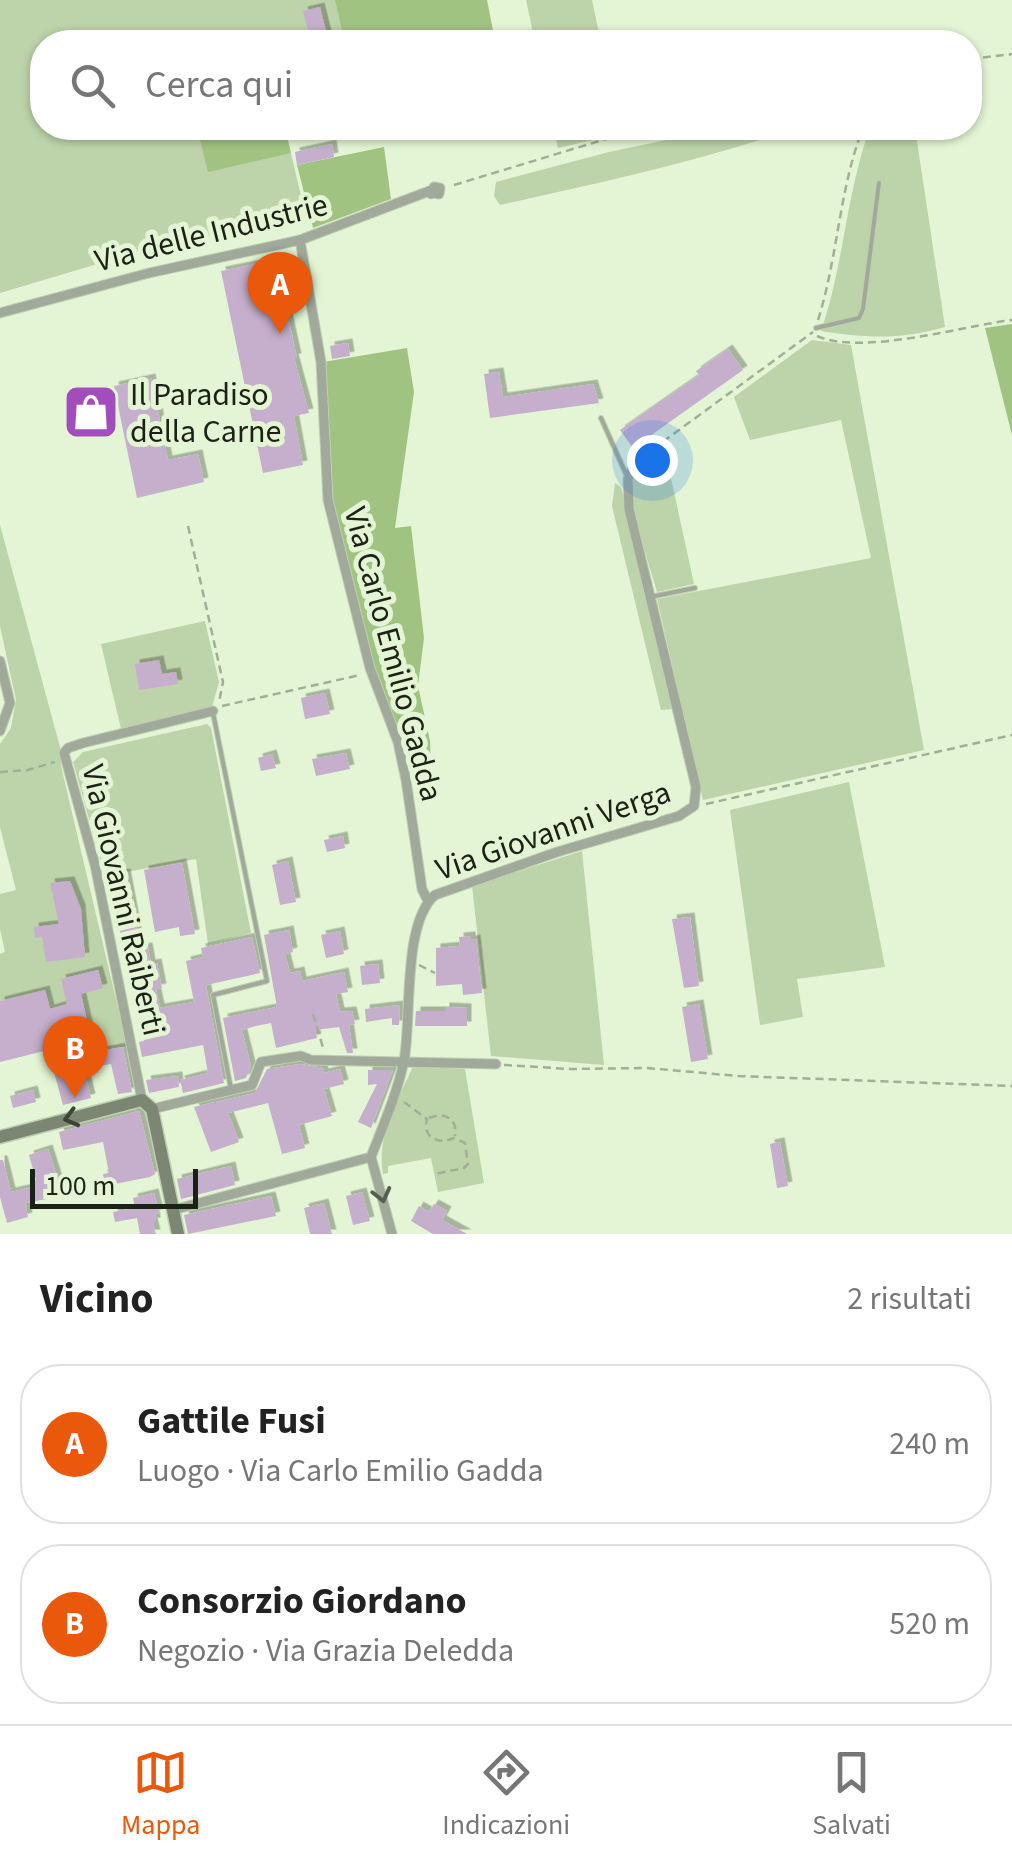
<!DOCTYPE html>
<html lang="it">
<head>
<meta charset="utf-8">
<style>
	body { margin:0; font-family:"Source Sans 3",sans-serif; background:#f6f6f6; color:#222 }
	.scale { position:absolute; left:30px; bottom:25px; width:168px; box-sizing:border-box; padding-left:10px; border:5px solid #1b2115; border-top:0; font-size:28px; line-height:35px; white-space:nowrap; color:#1b2115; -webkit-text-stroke:8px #e3f5d4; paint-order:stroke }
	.you { position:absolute; left:652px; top:460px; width:35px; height:35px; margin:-25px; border:8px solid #fff; border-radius:50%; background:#1a73e8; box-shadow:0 0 0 15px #1a73e833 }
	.badge { display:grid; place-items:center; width:65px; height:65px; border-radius:50%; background:#ea580c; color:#fff; font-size:32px; font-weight:700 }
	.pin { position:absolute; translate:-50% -82px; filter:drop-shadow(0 2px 5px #0008) }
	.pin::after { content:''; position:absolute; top:52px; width:35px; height:30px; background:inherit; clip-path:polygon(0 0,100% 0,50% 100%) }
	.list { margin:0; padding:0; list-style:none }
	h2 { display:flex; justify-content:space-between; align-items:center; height:130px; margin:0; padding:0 40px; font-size:42px }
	h2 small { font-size:32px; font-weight:400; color:#767676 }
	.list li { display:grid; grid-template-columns:65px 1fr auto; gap:30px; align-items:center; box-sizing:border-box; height:160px; margin:0 20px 20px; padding:0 20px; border:2px solid #e0e0e0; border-radius:40px }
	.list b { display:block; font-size:38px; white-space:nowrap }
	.list p { margin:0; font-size:32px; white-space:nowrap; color:#767676 }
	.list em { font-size:32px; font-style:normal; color:#767676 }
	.icon { flex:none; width:55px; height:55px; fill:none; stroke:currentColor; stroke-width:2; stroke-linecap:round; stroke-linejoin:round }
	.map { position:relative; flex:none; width:1012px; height:1234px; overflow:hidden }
	.search { position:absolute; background:#fff; box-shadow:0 2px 8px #0004; left:30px; right:30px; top:30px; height:110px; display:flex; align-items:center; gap:25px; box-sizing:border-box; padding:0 35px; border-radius:40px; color:#767676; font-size:38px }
	.sheet { height:490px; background:#fff }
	nav { display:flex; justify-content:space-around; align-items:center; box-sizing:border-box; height:140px; border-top:2px solid #e0e0e0; background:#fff; font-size:28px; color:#767676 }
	nav a { display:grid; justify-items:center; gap:5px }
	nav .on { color:#ea580c }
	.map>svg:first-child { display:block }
</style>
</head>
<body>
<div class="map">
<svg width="1012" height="1234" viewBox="0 0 1012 1234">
	<defs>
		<filter id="shadow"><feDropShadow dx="4.5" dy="-4.5" stdDeviation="0" flood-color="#0004"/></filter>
	</defs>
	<rect width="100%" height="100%" fill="#e3f5d4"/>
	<path fill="#bdd3a9" d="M0,0h475l6,26 -67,16h-372v86h243l22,93 -139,22 -168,50z
		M526,0h66l9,42h-66z
		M553,128h66l1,6 -62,14z
		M724,128h73c-97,33 -197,55 -297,77l-6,-9 2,-14 113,-30z
		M870,128h45l30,199c-44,13 -79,11 -124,4 23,-66 25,-138 49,-203z
		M812,340l39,5 73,405 -221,50 -46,-201 214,-41 -30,-138 -91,20 -16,-43z
		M664,446l30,138 -37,8c-7,-27 -32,-92 -22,-118 5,-12 19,-20 29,-28z
		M615,483l6,4 51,222 -11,1 -49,-204z
		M0,525l60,222 1,19 66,280 -33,6 -12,-51 -32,8 -5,-18 -45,10v-47l5,-2 -5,-23v-35l16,-4 -16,-63v-83l11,-16 5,-28 -16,-74z
		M205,621l14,61 -9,32 -88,19 -21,-89z
		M207,724l4,4 40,205 -43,11 -12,-85 -91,17 -32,-114 10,-10z
		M849,782l36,185 -88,12 6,38 -43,8 -30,-215z
		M582,851l22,214 -113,-9 -19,-170z
		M413,1066l52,3 19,114 -46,9 -7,-34 -43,8v7l-5,1c-7,-38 15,-73 30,-108z"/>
	<path fill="#a1c382" d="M335,0h152l8,40 -53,2 -2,-6 -26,6h-69z
		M197,128h88l6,25 -83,19z
		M384,147l7,52 -78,29 -16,-63z
		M1012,324v111l-27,-107z
		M407,348l7,44 -19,136 16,-2 13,112 -6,48 12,55 1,26 -19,9 -9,-35 -28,-73 -43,-172 -9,-134z"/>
	<path fill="#c5afcc" filter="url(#shadow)" d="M320,7l8,32 -17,3 -8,-31z
		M332,144l2,13 -37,8 -2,-13z
		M280,259l9,43 -4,1 12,55h-3l15,55 -15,3 9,49 -40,8 -42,-202z
		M348,343l2,13 -18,3 -2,-13z
		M728,349l15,21 -110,78 -13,-18 79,-55 -3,-4z
		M499,372l4,25 90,-13 6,19 -109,15 -6,-44z
		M151,378l17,82 30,-6 6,28 -67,16 -23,-112z
		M97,397l6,27 -17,3 -6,-27z
		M159,660l3,14 14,-2 2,12 -39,6 -4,-26z
		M325,693l5,21 -25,5 -4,-21z
		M346,753l4,16 -34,7 -4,-17z
		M272,754l4,14 -15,3 -3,-13z
		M343,836l2,12 -18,4 -3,-12z
		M288,861l8,41 -16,3 -8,-40z
		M182,863l13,71 -15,2 -1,-9 -24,5 -11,-62z
		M126,873l14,75 8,-1 3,17 6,-1 5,25 -6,1 4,19 34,-6 -8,-41 17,-4 -2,-9 51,-11 8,36 -54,12 18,98 -41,10 -3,-13 28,-7 -5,-28 -61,12 -3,-15 5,-1 -6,-32 8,-2 -7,-41h-4l-3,-14 -8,1 -15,-77z
		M70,881l11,28 4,48 -39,5 -4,-25 -7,1 -1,-11 25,-3 -9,-41z
		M690,917l9,69 -15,2 -12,-69z
		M289,930l4,22 -8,2 5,19 10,-2 2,10 42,-9 4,20 -12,2 4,18 12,-1 3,13 -6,1 4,28h-6l-8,-26 -24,3 2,8 -41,10 -5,-25 -15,3 -14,4 9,36 -5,12 -11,3 -12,-63 54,-11 -13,-72z
		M340,931l4,23 -18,4 -5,-23z
		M471,936v4l5,-1 6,54 -19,2 -1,-11 -26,2v-38l24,-2 -1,-9z
		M378,964l2,19 -18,2 -2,-19z
		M98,970l5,18 -22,6 13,58 29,-5 9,45 -14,2 -7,-30 -27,5 7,29 -28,7 -15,-55 -48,12v-61l45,-11 5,19 17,-5 -6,-25z
		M699,1004l9,55 -17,3 -9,-55z
		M400,1005l-1,20h-7v-7l-26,4 -1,-13z
		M445,1007l22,1v18h-52l1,-15h29z
		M300,1064l23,4 1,5 16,-4 4,15 -20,5 8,27 -33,9 6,23 -23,6 -14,-51 -40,10 11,29 -28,10 -17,-45 61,-14 12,-24z
		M368,1070h25l-22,58 -13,-6 19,-38 -9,1z
		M178,1076l1,11 -30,6 -3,-13z
		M33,1090l3,12 -23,6 -3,-12z
		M139,1111l16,63 -5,3 -45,9 -2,-12 6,-1 -6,-31 -40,8 -4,-18z
		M780,1142l8,44 -11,2 -7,-44z
		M48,1149l15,47 -38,7 3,14 -21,6 -7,-26v-37h3l8,32 22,-5 -1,-6 4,-1 -7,-25z
		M231,1166l4,19 -54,14 -4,-20z
		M362,1192l8,29 -17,4 -7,-29z
		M154,1193l5,20 -4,1 1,8h-3l3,12h-16l-3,-16 -22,4 -2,-10 22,-4 -2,-10z
		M271,1196l5,20 -88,18 -4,-19z
		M324,1203l8,31h-22l-6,-26z
		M434,1204l13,7 -5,9 25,14h-34l-22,-13 8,-15 10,6z"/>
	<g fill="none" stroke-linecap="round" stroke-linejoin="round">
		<g stroke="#bfcfb2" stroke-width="6">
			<path id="lane" d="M816,328l43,-10 4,-9 16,-126
				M601,418l25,56
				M650,597l45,-9
				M213,713l54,268 -54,14 18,94"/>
		</g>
		<g stroke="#bfcfb2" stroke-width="11">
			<path id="street" d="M431,194l3,-7 6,1 -1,6 -6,-1
				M300,240l21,122 7,138 42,168 28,74 8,38 16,109 6,12
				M0,313l149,-40 151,-33 132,-50
				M0,661l10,42 -10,28
				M142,1100l-47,-235 -31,-112 4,-5 15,-5 130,-32
				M152,1109l100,-24 9,-23 40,-6 10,4 185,4
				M371,1157l21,77
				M173,1210l198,-53c12,-31 26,-63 33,-96 8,-42 -2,-138 31,-166l122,-43 122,-36 15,-10 2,-19 -67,-278 -1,-30 6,-14"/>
		</g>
		<g stroke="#bfcfb2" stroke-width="15">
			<path id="secondary" d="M0,1137l142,-37 10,9 26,125"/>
		</g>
		<path stroke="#a1af95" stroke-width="2.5" stroke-dasharray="8 5" stroke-linecap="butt" d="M970,59l42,-5
			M454,185l152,-46 56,-11
			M818,320c20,-63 21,-131 45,-192
			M817,336c45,20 145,-10 195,-16
			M642,457l171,-125
			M188,526l35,156 -4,20
			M222,706l138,-31
			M0,772l28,-2 27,-8
			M706,804l306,-69
			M419,965l16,8
			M313,1014l11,37
			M504,1065l66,4 77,-1 91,8 274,10
			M404,1102l23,17c-5,19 12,26 27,19l11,5 3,21 -4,4 -29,6
			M429,1118c11,-5 21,-3 26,8v10"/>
		<use href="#lane" stroke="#a1a99b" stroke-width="4"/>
		<use href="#street" stroke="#a1a99b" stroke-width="9"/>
		<use href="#secondary" stroke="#7c8773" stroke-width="12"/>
	</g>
	<defs><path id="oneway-chevron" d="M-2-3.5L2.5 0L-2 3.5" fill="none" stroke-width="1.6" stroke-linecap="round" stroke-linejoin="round" transform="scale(2.5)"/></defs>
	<use stroke="#3d4536" href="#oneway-chevron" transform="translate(71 1118) rotate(165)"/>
	<use stroke="#575e51" href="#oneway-chevron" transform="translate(382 1195) rotate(76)"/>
	<defs>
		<g id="shop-square" transform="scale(2.875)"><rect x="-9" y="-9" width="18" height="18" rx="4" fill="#a24dbb" stroke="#e3f5d4"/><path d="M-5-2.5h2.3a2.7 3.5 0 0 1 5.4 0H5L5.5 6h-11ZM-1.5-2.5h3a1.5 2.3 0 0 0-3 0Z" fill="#fff"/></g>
	</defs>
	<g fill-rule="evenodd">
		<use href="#shop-square" x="91" y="412"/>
	</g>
	<g text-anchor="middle" stroke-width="10" stroke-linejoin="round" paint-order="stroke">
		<g font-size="32" fill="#1b2115" stroke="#e3f5d4">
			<text transform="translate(211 232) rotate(-14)" y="11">Via delle Industrie</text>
			<text transform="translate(394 654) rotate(75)" y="11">Via Carlo Emilio Gadda</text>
			<text transform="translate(553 830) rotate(-19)" y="11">Via Giovanni Verga</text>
			<text transform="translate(124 900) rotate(77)" y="11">Via Giovanni Raiberti</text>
		</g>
		<g font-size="32" fill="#1b2115" stroke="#e3f5d4" text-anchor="start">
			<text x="130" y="405">Il Paradiso<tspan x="130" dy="37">della Carne</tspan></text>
		</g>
	</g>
</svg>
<div class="scale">100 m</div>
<div class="you"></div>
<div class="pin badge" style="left:280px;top:334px">A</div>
<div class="pin badge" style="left:75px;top:1098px">B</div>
<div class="search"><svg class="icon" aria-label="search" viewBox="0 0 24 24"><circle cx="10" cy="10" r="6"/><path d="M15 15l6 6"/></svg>Cerca qui</div>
</div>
<section class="sheet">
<h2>Vicino<small>2 risultati</small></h2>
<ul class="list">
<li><span class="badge">A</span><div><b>Gattile Fusi</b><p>Luogo · Via Carlo Emilio Gadda</p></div><em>240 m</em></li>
<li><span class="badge">B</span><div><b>Consorzio Giordano</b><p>Negozio · Via Grazia Deledda</p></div><em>520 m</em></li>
</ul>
</section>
<nav>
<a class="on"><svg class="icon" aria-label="map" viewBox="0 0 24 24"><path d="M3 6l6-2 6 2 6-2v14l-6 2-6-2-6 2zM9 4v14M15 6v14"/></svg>Mappa</a>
<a><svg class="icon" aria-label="directions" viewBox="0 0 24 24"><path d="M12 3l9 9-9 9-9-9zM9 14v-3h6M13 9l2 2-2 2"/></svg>Indicazioni</a>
<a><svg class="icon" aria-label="saved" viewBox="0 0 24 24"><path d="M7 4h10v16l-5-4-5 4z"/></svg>Salvati</a>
</nav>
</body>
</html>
